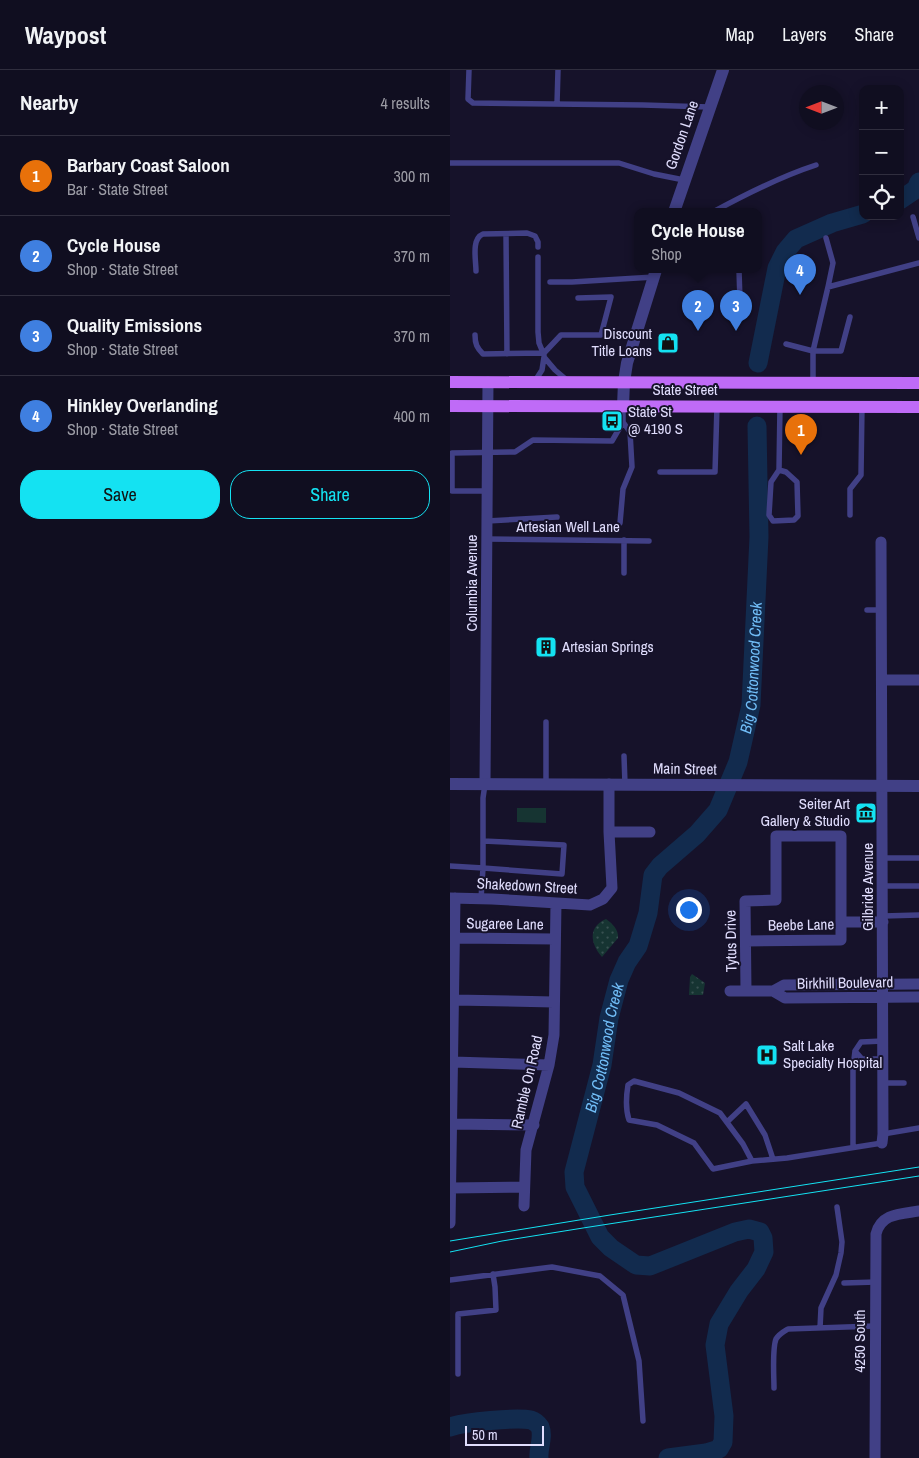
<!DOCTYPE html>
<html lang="en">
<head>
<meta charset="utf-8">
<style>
	body { margin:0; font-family:"Archivo Narrow",sans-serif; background:#191729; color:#f1f3f6 }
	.controls { position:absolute; right:15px; top:15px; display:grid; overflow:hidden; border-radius:10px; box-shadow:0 2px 12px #0003 }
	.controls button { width:45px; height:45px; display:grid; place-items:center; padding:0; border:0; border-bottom:1px solid #302e3e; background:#100e20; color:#f1f3f6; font:25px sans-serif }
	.compass { position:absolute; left:349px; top:15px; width:45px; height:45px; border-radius:50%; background:#100e20; box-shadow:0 2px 12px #0003; rotate:270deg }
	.scale { position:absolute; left:15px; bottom:12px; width:79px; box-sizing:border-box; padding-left:5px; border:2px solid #e0ddfd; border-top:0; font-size:14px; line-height:18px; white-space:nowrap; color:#e0ddfd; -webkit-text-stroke:4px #16122a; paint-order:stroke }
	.you { position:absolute; left:238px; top:839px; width:18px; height:18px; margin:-12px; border:4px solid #fff; border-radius:50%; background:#1a73e8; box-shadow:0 0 0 8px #1a73e833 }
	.badge { display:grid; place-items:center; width:32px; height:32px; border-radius:50%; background:#14e2f2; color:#fff; font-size:16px; font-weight:700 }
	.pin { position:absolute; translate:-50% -41px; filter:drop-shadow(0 1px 2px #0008) }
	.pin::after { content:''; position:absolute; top:26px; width:18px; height:15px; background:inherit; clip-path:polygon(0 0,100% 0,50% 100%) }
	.popup { position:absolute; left:184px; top:138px; width:128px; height:65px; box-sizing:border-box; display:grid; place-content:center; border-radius:10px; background:#100e20; filter:drop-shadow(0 1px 4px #0005); font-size:16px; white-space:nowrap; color:#9c9ca5 }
	.popup b { font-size:19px; color:#f1f3f6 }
	.popup::after { content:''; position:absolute; left:50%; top:100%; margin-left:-10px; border:10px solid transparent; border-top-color:#100e20 }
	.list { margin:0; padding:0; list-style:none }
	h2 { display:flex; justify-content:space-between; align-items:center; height:65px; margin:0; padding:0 20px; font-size:21px }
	h2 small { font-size:16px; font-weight:400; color:#9c9ca5 }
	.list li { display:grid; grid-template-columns:32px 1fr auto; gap:15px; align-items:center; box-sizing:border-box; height:80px; padding:0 20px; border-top:1px solid #302e3e }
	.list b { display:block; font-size:19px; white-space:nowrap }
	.list p { margin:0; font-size:16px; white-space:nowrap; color:#9c9ca5 }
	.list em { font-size:16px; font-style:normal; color:#9c9ca5 }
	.actions { display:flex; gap:10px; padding:15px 20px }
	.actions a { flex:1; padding:11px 0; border:1px solid #14e2f2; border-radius:20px; text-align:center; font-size:18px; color:#14e2f2 }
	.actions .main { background:#14e2f2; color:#111 }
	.icon { flex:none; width:28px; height:28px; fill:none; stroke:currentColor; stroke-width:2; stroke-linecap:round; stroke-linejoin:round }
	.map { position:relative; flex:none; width:469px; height:1388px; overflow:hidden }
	header { display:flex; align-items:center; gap:30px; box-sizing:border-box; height:70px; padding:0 25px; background:#100e20; border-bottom:1px solid #302e3e }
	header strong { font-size:24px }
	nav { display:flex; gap:28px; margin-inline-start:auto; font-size:18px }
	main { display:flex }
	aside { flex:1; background:#100e20 }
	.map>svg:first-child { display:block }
</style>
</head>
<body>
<header>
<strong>Waypost</strong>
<nav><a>Map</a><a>Layers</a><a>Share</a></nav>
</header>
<main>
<aside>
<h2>Nearby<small>4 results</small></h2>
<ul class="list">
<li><span class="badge" style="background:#e8710a">1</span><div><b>Barbary Coast Saloon</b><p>Bar · State Street</p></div><em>300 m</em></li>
<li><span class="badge" style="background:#3f7fe0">2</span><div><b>Cycle House</b><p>Shop · State Street</p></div><em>370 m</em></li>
<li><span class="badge" style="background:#3f7fe0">3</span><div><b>Quality Emissions</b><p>Shop · State Street</p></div><em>370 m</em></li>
<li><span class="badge" style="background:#3f7fe0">4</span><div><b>Hinkley Overlanding</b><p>Shop · State Street</p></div><em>400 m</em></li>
</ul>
<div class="actions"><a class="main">Save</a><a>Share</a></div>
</aside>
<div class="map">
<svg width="469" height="1388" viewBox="0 0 469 1388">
	<defs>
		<pattern id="grass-dots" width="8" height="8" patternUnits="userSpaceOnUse" patternTransform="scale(1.25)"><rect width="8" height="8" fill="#163432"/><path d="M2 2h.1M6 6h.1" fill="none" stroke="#385151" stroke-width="1.8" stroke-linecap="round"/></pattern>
	</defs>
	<rect width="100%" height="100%" fill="#16122a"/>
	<path fill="url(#grass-dots)" d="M156,849c6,4 13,11 12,19l-16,19c-12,-14 -14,-30 4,-38z
		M242,904l13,9 -2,12h-14l1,-18z"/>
	<path fill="#163432" d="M67,738h29v15l-29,-1z"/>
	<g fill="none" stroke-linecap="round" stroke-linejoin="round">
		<g stroke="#122b4e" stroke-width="19">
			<path d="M450,130l16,-11 3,-7"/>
			<path d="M308,293l19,-95 8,-16 11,-13 36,-16 31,-9"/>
			<path d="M0,1357c14,-5 67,-10 81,-7 3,1 7,4 9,7 4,10 -2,21 -1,31"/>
			<path id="s1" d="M218,1388l38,-5 13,-4 4,-7 1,-26 -9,-71 4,-21 20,-33 17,-22 8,-17 -1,-14 -3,-6 -11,-3 -14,3 -85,34 -14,-1 -25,-17 -11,-11 -25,-50 -1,-15 28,-107 7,-47 10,-38 8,-18 11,-16 10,-33 5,-38 7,-9 37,-32 21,-24 20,-48 13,-57 8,-168 -2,-111"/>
		</g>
		<path stroke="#414086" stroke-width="5.5" d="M19,0l-1,29 5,4 170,2 66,2
			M107,34l1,-34
			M0,93h169l35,11 30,6
			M263,142c33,-18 66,-35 103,-47
			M463,147l6,21
			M56,164l1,120
			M376,168l7,25 -5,24
			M88,187v75l1,11 5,12
			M289,200l1,31
			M26,201c0,-11 -5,-32 7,-37l44,-1 8,3 3,6v5
			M100,212h22l82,-5
			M25,265c0,9 2,13 8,19l61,-1 17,-18h40l10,-38 -33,1
			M336,274l27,7h28l9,-34
			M85,311l7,-11 2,-13 11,13 13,11
			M363,312v-31l15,-64 91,-24
			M329,400l7,2 11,10 1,34 -4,4 -21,1 -4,-6 2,-33 8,-12 1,-64
			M210,402h55l2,-66
			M37,421h-35v-38l63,-1 18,-12 79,1 11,-19v-16
			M400,445v-26l11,-14 1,-69
			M37,451l70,-4
			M170,453l3,-34 9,-22 -2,-35 -7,-10
			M37,469l162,2
			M174,470v33
			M417,540h15
			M96,652v62
			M174,686l1,28
			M432,788h37
			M0,796l33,2v-70l2,-14
			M433,816h36
			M31,829l2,-31 79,6 2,-29 -81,-4
			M433,846l36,-1
			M433,971l-22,1 -6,9 7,8h21
			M433,1013h21
			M277,1052l19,-18 19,31 8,24
			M433,1064l36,-6
			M403,1077v-80l2,-16
			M302,1091l-9,-17 -23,-31 -41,-20 -45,-12 -6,4c-2,12 -3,23 1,35l28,5 37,18 19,26 39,-8 35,-3 95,-15
			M0,1210l102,-13 48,9 23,19 16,66 4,60
			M394,1213l32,-1
			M370,1258l1,-20 15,-33 5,-22 1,-11 -5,-35
			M8,1304v-60l38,-4 -1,-23 -2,-13
			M324,1318c0,-11 -2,-39 2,-49 3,-5 7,-7 12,-10l87,-3"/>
		<path stroke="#414086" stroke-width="11" d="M431,472l2,592 -1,9
			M432,610h37
			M35,714l3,-402
			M159,762h41
			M0,828l42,1 98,6 13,-6 9,-11 -3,-56v-48
			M391,852h42
			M5,868l100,1
			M296,871l95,-1v-104h-65v64l-31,1 1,90
			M280,921h43l12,7 134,-1
			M323,921l11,-6 135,-1
			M4,930l100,2
			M3,992l96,3
			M2,1054l82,1
			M1,1118l73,-1
			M74,1136l2,-56 23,-85 5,-30 2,-132
			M0,1153l5,-325
			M425,1388l1,-224c5,-21 25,-20 43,-23"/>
		<path stroke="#414086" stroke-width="12" d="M224,142l49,-142
			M173,336l1,-24 3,-19 29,-93
			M0,714l469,2"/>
		<path stroke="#bf6bf7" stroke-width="12" d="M0,312l469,1
			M0,336l469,1"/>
		<path stroke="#14e2f2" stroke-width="1" d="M0,1171l160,-26 309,-48
			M0,1182l52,-11 81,-13 336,-52"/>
	</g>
	<defs>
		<g id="shop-square" transform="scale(1.125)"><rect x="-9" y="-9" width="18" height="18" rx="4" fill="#14e2f2" stroke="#16122a"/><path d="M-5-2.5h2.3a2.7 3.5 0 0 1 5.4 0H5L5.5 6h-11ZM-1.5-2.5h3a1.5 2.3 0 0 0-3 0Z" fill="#111"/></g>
		<g id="bus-square" transform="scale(1.125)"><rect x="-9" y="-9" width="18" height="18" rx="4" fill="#14e2f2" stroke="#16122a"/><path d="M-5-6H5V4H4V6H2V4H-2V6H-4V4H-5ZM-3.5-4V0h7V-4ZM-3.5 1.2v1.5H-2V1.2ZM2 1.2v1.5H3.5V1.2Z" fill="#111"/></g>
		<g id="building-square" transform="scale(1.125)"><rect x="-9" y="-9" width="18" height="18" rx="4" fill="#14e2f2" stroke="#16122a"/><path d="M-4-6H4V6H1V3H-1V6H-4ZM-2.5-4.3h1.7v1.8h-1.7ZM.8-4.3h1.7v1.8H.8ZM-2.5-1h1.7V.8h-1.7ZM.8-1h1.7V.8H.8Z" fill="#111"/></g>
		<g id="museum-square" transform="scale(1.125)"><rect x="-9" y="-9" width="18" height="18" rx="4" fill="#14e2f2" stroke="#16122a"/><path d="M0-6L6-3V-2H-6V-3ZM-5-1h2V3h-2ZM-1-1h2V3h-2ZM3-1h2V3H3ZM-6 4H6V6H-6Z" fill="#111"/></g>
		<g id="hospital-square" transform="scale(1.125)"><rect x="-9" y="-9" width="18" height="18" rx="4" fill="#14e2f2" stroke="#16122a"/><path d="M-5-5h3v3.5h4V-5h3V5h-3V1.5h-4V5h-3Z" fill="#111"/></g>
	</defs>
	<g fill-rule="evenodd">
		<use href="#shop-square" x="218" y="273"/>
		<use href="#bus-square" x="162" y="351"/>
		<use href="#building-square" x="96" y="577"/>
		<use href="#museum-square" x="416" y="743"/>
		<use href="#hospital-square" x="317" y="985"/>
	</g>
	<g text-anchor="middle" stroke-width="4" stroke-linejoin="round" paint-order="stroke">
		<g font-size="15" fill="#e0ddfd" stroke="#16122a">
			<text transform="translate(232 65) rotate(-71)" y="5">Gordon Lane</text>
			<text x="235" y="325">State Street</text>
			<text x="118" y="462">Artesian Well Lane</text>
			<text transform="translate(22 513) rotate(-90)" y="5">Columbia Avenue</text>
			<text transform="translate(235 699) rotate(1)" y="5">Main Street</text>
			<text transform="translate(77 816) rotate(3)" y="5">Shakedown Street</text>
			<text transform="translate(418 817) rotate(-90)" y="5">Gilbride Avenue</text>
			<text transform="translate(55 854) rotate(1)" y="5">Sugaree Lane</text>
			<text transform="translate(351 855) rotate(-1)" y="5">Beebe Lane</text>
			<text transform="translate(281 871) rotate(-91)" y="5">Tytus Drive</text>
			<text transform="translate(395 913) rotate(-1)" y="5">Birkhill Boulevard</text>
			<text transform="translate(77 1012) rotate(-77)" y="5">Ramble On Road</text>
			<text transform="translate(410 1271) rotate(-90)" y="5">4250 South</text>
		</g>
		<g font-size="15" fill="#e0ddfd" stroke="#16122a" text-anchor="start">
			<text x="202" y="269" text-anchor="end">Discount<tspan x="202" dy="17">Title Loans</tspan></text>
			<text x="178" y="347">State St<tspan x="178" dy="17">@ 4190 S</tspan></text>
			<text x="112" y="582">Artesian Springs</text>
			<text x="400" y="739" text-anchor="end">Seiter Art<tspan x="400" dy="17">Gallery &amp; Studio</tspan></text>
			<text x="333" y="981">Salt Lake<tspan x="333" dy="17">Specialty Hospital</tspan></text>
		</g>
		<g font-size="16" font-style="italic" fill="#71bdf7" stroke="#16122a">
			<text dy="6" stroke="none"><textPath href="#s1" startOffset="1082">Big Cottonwood Creek</textPath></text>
			<text dy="6" stroke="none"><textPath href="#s1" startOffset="661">Big Cottonwood Creek</textPath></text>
		</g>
	</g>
</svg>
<div class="controls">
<button>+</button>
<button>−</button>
<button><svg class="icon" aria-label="locate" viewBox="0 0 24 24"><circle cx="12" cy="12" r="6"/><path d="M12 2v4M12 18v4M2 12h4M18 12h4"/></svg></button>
</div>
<svg class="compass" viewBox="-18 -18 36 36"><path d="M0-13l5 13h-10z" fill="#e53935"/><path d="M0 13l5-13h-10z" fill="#9c9ca5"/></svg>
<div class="scale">50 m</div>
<div class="you"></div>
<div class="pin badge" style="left:351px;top:385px;background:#e8710a">1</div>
<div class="pin badge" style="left:248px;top:261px;background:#3f7fe0">2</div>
<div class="popup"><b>Cycle House</b>Shop</div>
<div class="pin badge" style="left:286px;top:261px;background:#3f7fe0">3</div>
<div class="pin badge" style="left:350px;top:225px;background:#3f7fe0">4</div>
</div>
</main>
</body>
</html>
